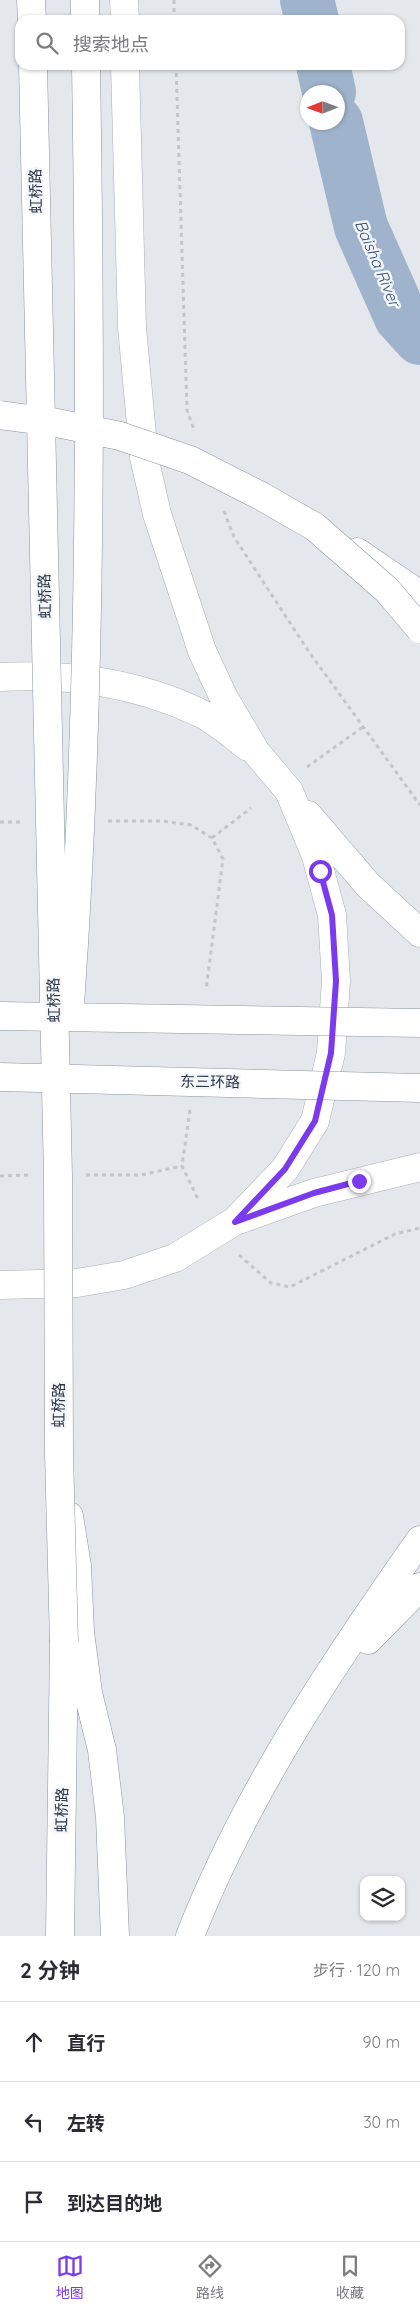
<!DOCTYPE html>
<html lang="zh">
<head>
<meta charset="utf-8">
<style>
	body { margin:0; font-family:Quicksand,"Noto Sans SC",sans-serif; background:#f7f7f7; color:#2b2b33 }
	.controls { position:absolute; right:15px; bottom:15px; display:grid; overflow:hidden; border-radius:10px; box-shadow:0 1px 4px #0004 }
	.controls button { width:45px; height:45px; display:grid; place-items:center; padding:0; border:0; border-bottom:1px solid #e1e1e2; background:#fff; color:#2b2b33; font:25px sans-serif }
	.compass { position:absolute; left:300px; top:85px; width:45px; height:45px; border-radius:50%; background:#fff; box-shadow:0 1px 4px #0004; rotate:269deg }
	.stop { position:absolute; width:15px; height:15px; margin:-11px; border:4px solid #7c3aed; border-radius:50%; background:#fff }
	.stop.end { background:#7c3aed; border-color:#fff; box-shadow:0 1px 5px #0008 }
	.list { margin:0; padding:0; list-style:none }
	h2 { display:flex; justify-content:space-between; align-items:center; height:65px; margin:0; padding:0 20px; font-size:21px }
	h2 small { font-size:16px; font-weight:400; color:#7c7c81 }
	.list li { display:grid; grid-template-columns:32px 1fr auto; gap:15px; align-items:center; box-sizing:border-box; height:80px; padding:0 20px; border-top:1px solid #e1e1e2 }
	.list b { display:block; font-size:19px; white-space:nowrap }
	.list em { font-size:16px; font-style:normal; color:#7c7c81 }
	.icon { flex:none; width:28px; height:28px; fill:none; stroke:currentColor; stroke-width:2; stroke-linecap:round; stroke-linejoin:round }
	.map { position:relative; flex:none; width:420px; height:1936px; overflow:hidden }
	.search { position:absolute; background:#fff; box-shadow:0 1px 4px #0004; left:15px; right:15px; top:15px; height:55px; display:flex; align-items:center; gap:12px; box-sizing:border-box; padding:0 18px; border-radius:15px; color:#7c7c81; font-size:19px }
	.sheet { height:305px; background:#fff }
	nav { display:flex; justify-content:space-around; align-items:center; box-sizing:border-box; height:70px; border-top:1px solid #e1e1e2; background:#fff; font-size:14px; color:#7c7c81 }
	nav a { display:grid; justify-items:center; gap:2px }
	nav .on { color:#7c3aed }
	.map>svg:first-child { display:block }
</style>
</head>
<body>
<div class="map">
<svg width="420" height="1936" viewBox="0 0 420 1936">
	<rect width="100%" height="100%" fill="#e4e7ec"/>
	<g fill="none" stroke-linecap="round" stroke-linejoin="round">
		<path stroke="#9fb4cc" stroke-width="54" d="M307,0l5,20
			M323,65l6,27
			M336,122l25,105 40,90 19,21"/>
		<g stroke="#a9aeb7" stroke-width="29">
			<path id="secondary" d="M124,0l1,20
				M0,677c67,-4 137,6 198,35 18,8 34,23 50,35
				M308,815l60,70 52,48
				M241,1219l73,-26 106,-26
				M0,1285l77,-2 47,-8 51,-17 60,-37 50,-52 30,-48 16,-68 5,-72 -4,-66 -16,-59 -27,-65 -33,-39 -33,-56 -21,-45 -45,-137 -13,-57 -12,-130 -7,-262"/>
		</g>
		<g stroke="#8b94a3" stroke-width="29">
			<path id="highway" d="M31,0l1,20
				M85,0v20
				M357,552l63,43
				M69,1516l8,50 3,66 8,61 14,57 8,67 5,119
				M368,1640l52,-53
				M60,1936l4,-294
				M190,1936c56,-143 142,-271 230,-396"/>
		</g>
		<path stroke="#c2c5cb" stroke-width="3" stroke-dasharray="4 4" stroke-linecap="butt" d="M174,0v20
			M176,65l11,345 7,20
			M224,511l10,26 75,115 111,153
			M307,767l56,-40
			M108,821h54l29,4 21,13 11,21 -17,131
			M0,822h22
			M212,838l39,-30
			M190,1110l-8,56 16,33
			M86,1175h55l41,-9
			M0,1176l29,-1
			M239,1255l32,28 19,4 105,-53 25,-6"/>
		<use href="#secondary" stroke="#fff" stroke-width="28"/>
		<use href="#highway" stroke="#fff" stroke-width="28"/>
		<g stroke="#8b94a3" stroke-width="29" stroke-linecap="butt">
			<path id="highway-bridge" d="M33,65l25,1111 1,278 5,188
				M0,415l52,7 68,14 70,24 71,36 54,31 72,63 33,39
				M70,1005c22,-313 21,-626 16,-940
				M0,1016l420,7
				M0,1077l420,11"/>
		</g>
		<use href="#highway-bridge" stroke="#fff" stroke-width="28"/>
	</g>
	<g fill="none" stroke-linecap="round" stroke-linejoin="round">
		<path stroke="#7c3aed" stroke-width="6" d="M320,871l12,44 4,66 -5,72 -16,68 -30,48 -50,53 79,-29 45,-12"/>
	</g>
	<g text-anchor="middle" stroke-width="5" stroke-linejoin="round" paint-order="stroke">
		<g font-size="15" fill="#2b3445" stroke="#f4f6f9">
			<text transform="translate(36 191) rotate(-91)" y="5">虹桥路</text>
			<text transform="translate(45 596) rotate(-91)" y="5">虹桥路</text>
			<text transform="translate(54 1000) rotate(-91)" y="5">虹桥路</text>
			<text transform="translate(210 1082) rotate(1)" y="5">东三环路</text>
			<text transform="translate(59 1405) rotate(-90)" y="5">虹桥路</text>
			<text transform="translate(62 1810) rotate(-89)" y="5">虹桥路</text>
		</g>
		<g font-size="16" font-style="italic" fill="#34527a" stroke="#f4f6f9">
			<text transform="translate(378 263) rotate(67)" y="6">Baisha River</text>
		</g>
	</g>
</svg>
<div class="controls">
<button><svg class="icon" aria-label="layers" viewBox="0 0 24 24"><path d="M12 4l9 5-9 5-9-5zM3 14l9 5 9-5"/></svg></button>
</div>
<svg class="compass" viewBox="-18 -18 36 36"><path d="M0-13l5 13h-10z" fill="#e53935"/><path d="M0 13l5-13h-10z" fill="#7c7c81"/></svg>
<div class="stop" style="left:320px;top:871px"></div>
<div class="stop end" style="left:359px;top:1181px"></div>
<div class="search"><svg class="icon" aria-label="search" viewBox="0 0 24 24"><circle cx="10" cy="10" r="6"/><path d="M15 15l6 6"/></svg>搜索地点</div>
</div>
<section class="sheet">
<h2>2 分钟<small>步行 · 120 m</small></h2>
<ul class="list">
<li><svg class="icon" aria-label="ahead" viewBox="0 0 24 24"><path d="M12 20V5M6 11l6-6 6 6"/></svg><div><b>直行</b></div><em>90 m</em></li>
<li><svg class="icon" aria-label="left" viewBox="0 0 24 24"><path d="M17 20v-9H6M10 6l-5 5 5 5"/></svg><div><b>左转</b></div><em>30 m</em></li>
<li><svg class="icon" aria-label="arrive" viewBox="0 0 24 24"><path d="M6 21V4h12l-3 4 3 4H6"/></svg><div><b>到达目的地</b></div></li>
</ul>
</section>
<nav>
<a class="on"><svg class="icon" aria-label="map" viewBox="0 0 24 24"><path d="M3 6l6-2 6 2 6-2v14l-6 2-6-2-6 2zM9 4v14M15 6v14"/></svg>地图</a>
<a><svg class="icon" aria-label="directions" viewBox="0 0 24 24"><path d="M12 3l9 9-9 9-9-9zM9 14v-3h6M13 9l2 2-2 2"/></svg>路线</a>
<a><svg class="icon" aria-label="saved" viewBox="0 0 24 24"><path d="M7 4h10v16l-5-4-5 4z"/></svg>收藏</a>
</nav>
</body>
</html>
